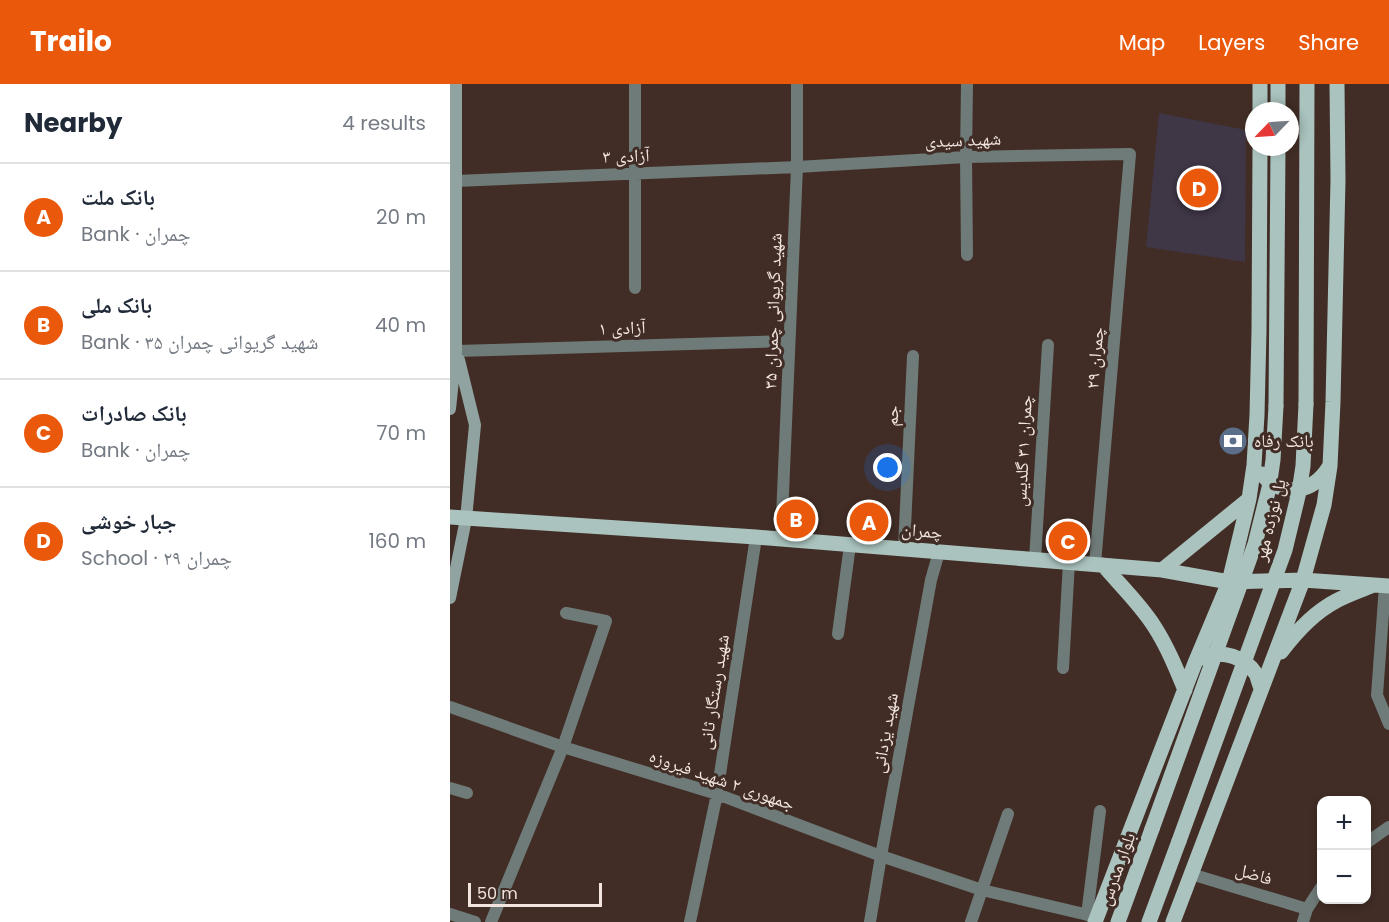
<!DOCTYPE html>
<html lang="en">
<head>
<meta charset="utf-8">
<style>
	body { margin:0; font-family:Poppins,"Noto Naskh Arabic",sans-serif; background:#f6f6f7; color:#1f2937 }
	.controls { position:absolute; right:18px; bottom:18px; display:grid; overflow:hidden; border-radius:12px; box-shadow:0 3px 9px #0003 }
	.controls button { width:54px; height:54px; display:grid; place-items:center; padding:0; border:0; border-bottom:2px solid #e0e1e3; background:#fff; color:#1f2937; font:30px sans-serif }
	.compass { position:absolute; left:795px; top:18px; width:54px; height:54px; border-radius:50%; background:#fff; box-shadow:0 3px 9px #0003; rotate:245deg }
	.scale { position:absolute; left:18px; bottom:15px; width:134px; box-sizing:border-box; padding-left:6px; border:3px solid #f2e5e0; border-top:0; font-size:16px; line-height:21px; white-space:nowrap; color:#f2e5e0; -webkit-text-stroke:4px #412d26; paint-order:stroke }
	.you { position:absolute; left:438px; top:384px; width:21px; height:21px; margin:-15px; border:4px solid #fff; border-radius:50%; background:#1a73e8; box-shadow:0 0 0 9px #1a73e833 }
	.badge { display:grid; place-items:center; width:39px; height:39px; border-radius:50%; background:#ea580c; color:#fff; font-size:20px; font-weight:700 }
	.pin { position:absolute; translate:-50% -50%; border:3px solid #fff; box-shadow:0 2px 6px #0006 }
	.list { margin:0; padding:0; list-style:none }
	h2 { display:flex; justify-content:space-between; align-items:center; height:78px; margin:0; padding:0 24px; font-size:26px }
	h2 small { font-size:20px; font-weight:400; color:#747a83 }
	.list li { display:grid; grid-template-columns:39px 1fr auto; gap:18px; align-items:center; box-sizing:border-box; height:108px; padding:0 24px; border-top:2px solid #e0e1e3 }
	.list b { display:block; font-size:22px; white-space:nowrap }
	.list p { margin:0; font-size:20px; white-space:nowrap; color:#747a83 }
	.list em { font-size:20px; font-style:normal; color:#747a83 }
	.map { position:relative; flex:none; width:939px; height:838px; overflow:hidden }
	header { display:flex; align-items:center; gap:36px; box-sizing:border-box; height:84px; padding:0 30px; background:#ea580c; color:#fff }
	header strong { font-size:28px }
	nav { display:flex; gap:33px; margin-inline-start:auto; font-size:21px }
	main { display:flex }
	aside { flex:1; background:#fff }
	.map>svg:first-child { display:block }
</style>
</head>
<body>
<header>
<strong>Trailo</strong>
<nav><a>Map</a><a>Layers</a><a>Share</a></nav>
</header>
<main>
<aside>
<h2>Nearby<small>4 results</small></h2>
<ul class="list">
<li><span class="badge">A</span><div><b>بانک ملت</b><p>Bank · چمران</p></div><em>20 m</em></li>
<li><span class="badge">B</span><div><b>بانک ملی</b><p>Bank · شهید گریوانی چمران ۳۵</p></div><em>40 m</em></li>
<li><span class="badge">C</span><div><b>بانک صادرات</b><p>Bank · چمران</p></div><em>70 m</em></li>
<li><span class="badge">D</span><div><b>جبار خوشی</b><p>School · چمران ۲۹</p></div><em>160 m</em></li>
</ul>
</aside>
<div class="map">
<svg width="939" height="838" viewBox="0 0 939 838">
	<rect width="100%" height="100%" fill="#412d26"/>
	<path fill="#3f3646" d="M709,29l87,17 -1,132 -99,-15z"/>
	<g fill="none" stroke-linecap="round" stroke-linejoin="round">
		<path stroke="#6f7b78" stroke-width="12" d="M185,0v204
			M6,97l341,-14 169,-10 164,-3 -35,410
			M517,171l-1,-98 1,-73
			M6,267l333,-10
			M331,456l16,-373v-83
			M454,465l9,-193
			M585,476l13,-215
			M935,502l-8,109 12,29
			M388,550l12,-89
			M613,584l6,-106
			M0,623l113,40 154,47 164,62 101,34 115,27
			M0,704l17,5
			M916,759l23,-16
			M741,790l116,35
			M0,830l25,8
			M637,831l13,-104
			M41,838l72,-175 43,-126 -40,-8
			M240,838l27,-128 39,-257
			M420,838l11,-66 50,-276 8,-28
			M521,838l37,-108
			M853,838l4,-13 15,-23"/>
		<path stroke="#91a3a0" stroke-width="12" d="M0,325l6,-58v-267
			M0,514l16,-79 9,-94 -16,-65"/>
		<path stroke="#aac3be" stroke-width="15" d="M810,27v-27
			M828,27v-27
			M856,320l1,-320
			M826,322l2,-259
			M812,390c20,25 51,19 67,-7
			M0,433l306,20 406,33 67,12 74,-2 86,6
			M653,481c17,20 37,39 51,61 13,20 22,42 31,64
			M712,486l87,-71
			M831,568c15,-20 32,-39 55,-51 11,-6 23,-10 35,-15
			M753,574c19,-9 42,-1 53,16 2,4 3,10 5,14
			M645,838l100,-259 34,-81 20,-83 5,-34 3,-50 2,-84 1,-184
			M668,838l34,-93
			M699,838l30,-81
			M723,838l130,-342 21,-75 6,-39 3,-64 5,-222 -1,-96"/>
		<path stroke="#aac3be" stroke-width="15" d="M702,745l103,-285 14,-56 4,-28 3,-54
			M729,757l106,-291 14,-58 4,-26 3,-62"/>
	</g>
	<defs>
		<g id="bank-disc" transform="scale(1.5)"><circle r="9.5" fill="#5c6f8a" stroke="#412d26"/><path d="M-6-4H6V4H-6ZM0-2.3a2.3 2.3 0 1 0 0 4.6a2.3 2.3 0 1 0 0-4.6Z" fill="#fff"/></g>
	</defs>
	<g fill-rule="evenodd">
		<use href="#bank-disc" x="783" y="357"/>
	</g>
	<g text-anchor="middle" stroke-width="6" stroke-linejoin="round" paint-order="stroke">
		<g font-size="18" fill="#f2e5e0" stroke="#412d26">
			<text transform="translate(513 56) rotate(-2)" y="6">شهید سیدی</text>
			<text transform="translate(176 72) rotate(-2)" y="6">آزادی ۳</text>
			<text transform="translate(323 227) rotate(-88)" y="6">شهید گریوانی چمران ۳۵</text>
			<text transform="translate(172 244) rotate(-2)" y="6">آزادی ۱</text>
			<text transform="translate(645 274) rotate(-85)" y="6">چمران ۲۹</text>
			<text transform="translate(442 332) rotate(-87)" y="6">جم</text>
			<text transform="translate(573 367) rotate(-87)" y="6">چمران ۳۱ گلدیس</text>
			<text transform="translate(820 436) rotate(-76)" y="6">پل نوزده مهر</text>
			<text transform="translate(472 447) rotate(5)" y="6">چمران</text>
			<text transform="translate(264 608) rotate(-81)" y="6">شهید رستگار ثانی</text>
			<text transform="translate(435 649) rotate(-80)" y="6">شهید یزدانی</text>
			<text transform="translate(272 696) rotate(19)" y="6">جمهوری ۲ شهید فیروزه</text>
			<text transform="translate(667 785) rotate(-70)" y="6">بلوار مدرس</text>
			<text transform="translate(804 790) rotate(17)" y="6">فاضل</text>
		</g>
		<g font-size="18" fill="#f2e5e0" stroke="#412d26" text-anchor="start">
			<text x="804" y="363">بانک رفاه</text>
		</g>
	</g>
</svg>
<div class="controls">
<button>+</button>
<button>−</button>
</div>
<svg class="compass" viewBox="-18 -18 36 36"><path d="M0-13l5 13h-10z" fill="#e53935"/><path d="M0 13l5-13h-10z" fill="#747a83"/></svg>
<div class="scale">50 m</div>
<div class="you"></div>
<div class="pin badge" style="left:419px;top:438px">A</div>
<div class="pin badge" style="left:346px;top:435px">B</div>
<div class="pin badge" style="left:618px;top:457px">C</div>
<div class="pin badge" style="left:749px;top:104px">D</div>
</div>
</main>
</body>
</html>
